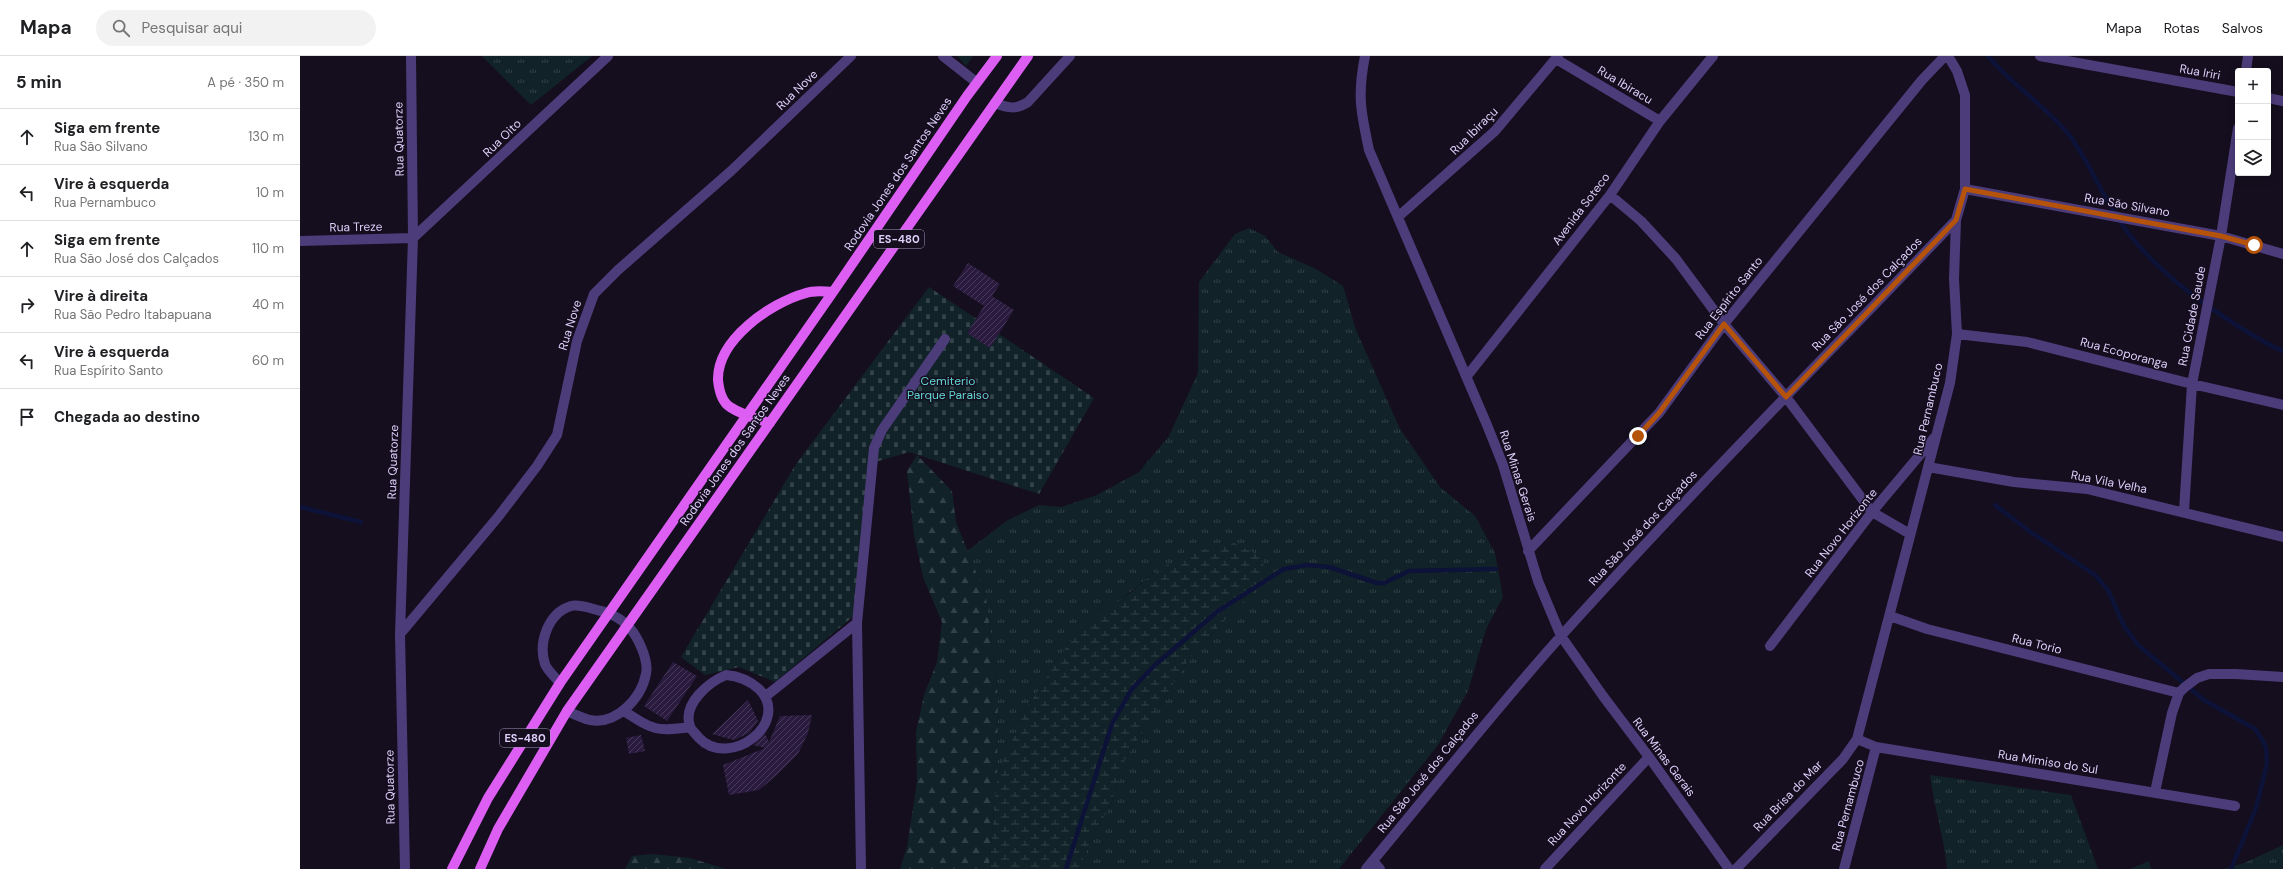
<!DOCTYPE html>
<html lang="pt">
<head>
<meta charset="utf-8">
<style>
	body { margin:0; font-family:"DM Sans",sans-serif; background:#f2f2f2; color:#202124 }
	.controls { position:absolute; right:12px; top:12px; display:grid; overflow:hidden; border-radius:4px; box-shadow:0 2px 10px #0003 }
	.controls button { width:36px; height:36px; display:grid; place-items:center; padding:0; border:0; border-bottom:1px solid #e0e0e0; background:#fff; color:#202124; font:20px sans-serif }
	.stop { position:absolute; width:12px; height:12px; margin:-9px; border:3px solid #b45309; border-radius:50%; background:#fff }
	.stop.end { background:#b45309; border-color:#fff; box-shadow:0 1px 4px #0008 }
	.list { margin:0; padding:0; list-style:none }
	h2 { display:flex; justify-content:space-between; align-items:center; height:52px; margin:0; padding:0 16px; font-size:17px }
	h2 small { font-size:13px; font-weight:400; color:#757577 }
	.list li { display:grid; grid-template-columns:26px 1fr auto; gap:12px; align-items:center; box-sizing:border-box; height:56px; padding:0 16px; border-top:1px solid #e0e0e0 }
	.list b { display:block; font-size:15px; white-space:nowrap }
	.list p { margin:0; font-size:13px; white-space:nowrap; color:#757577 }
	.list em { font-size:13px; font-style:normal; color:#757577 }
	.icon { flex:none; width:22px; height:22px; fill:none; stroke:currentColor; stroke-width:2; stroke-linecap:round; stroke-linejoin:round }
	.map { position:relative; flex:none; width:1983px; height:813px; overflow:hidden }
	header { display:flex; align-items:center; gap:24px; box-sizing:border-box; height:56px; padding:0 20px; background:#fff; border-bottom:1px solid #e0e0e0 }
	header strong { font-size:19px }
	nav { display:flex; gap:22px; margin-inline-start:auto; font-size:14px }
	.search { width:280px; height:36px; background:#f2f2f2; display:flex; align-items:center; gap:10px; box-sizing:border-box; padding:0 14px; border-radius:22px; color:#757577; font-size:15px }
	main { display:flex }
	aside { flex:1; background:#fff }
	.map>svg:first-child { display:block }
</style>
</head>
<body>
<header>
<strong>Mapa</strong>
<div class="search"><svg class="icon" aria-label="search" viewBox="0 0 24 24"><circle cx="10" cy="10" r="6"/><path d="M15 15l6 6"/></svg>Pesquisar aqui</div>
<nav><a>Mapa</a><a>Rotas</a><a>Salvos</a></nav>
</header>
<main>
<aside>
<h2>5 min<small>A pé · 350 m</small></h2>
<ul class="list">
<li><svg class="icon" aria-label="ahead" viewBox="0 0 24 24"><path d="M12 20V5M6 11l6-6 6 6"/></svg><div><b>Siga em frente</b><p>Rua São Silvano</p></div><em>130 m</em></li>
<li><svg class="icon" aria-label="left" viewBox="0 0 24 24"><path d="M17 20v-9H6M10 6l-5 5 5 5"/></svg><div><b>Vire à esquerda</b><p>Rua Pernambuco</p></div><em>10 m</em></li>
<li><svg class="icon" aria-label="ahead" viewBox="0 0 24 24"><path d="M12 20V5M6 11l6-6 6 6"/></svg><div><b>Siga em frente</b><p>Rua São José dos Calçados</p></div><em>110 m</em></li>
<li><svg class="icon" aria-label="right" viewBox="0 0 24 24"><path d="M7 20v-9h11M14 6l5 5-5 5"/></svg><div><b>Vire à direita</b><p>Rua São Pedro Itabapuana</p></div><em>40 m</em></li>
<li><svg class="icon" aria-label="left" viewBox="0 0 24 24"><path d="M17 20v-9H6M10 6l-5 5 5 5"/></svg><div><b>Vire à esquerda</b><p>Rua Espírito Santo</p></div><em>60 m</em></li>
<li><svg class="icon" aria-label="arrive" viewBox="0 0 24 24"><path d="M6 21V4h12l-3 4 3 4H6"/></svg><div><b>Chegada ao destino</b></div></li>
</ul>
</aside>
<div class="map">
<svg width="1983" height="813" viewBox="0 0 1983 813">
	<defs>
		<pattern id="grass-tufts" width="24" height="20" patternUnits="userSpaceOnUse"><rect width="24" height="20" fill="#112328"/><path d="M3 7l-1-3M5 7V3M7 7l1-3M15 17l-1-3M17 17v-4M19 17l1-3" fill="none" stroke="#334248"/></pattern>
		<pattern id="forest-firs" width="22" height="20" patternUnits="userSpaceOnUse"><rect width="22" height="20" fill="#112328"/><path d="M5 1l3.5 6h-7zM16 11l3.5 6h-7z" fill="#334248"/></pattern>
		<pattern id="wetland-marsh" width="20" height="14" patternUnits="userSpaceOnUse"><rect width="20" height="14" fill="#112328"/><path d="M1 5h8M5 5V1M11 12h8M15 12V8" fill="none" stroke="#334248"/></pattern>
		<pattern id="cemetery-stones" width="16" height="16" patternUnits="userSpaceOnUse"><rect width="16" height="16" fill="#112328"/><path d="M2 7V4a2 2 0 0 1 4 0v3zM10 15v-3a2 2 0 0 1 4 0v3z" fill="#334248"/></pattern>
		<pattern id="building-hatch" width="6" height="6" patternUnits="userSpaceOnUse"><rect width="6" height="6" fill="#2a1b3e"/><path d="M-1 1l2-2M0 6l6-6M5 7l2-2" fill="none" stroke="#483b5b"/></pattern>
	</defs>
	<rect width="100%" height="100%" fill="#140e1e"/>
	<path fill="url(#grass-tufts)" d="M182,0h110l-61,49z
		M657,0h16l-7,10z
		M949,172l16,8 13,16 38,17 27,17 13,44 44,99 40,58 35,29 20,37 8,44 -17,32 -18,62 -30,54 -99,124h-260l14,-35 18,-29 12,-42 66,-104 48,-52 15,-13 -92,-26 -90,73 -44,70 -29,64 1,-78 -12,-100 -19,-46 41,-31 31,-15 22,2 36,-12 42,-23 30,-36 29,-63 1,-91 36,-48z
		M1630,719l141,20 27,74h-151c-3,-32 -13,-62 -17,-94z
		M1983,789v24h-60l21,-6z
		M1849,805l2,8h-21z"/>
	<path fill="url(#forest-firs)" d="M617,399l35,36 4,31 30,75 12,100 -1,78 -8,94h-89l7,-22 10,-65 -1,-50 8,-37 13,-33 5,-40 -19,-45 -9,-42 -7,-64z
		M353,798l37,4 36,11h-101l7,-13z"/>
	<path fill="url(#wetland-marsh)" d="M934,487l28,14 3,17 -13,20 -15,13 -48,52 -66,104 -12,42 -18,29 -14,35h-90l8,-94 28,-64 45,-70 21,-22 37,-24 32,-27 41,-18z"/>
	<path fill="url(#cemetery-stones)" d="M629,231l165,111 -55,96 -130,-42 -40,12 -13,150 -81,68 -36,-15 -34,8 -24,-18 115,-193z"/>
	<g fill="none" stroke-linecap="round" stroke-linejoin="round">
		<path stroke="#0d1238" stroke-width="4.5" d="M1688,0c25,30 58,50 82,80 19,26 31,57 49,84 29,44 74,78 119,106 15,9 29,19 45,25
			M1695,449l34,26 66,44 13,15 16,36 14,19 66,55 51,29 8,12 3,7 1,16 -11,44 -25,61
			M0,451l61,15
			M766,813l46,-145 19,-34 24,-25 63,-54 66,-42 23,-4 22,2 48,16h7l25,-12 87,-2"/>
	</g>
	<path fill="url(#building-hatch)" d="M668,207l32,21 -8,12 22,14 -24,38 -23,-15 17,-27 -31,-20z
		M373,606l24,14 -30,45 -23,-15z
		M448,644l10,21 -9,12 -15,7 -22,-6z
		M512,659l-4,18 -10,21 -20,20 -19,16 -30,5 -6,-30 42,-17 -12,-3 12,-11 4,8 11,-26z
		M341,679l4,16 -16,3 -3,-16z"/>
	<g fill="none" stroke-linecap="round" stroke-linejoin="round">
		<path stroke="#4d3c7a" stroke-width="10" d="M643,0l33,26
			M1065,0c-8,40 -4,56 4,94l118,275 16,40 35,116 23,55 42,60 46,61 80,112
			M1740,0l198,36
			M1256,3l104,62
			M1946,15l2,-15
			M1968,42l15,3
			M695,47c13,5 21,7 33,-1l42,-46
			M1665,133l256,47 62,18
			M1310,139l31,26 35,38 48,65 62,73 86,115 38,22
			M1099,160l96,-85 63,-75
			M113,182l195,-182
			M0,185l113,-3
			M1657,278l70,8 165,42 91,21
			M1167,320l143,-181 50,-74 53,-65
			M1628,411l86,15 73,7 196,48
			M1884,455l8,-127 29,-148 17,-108
			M1228,495l131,-138 65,-89 198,-244 23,-24
			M1590,560l37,13 252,64
			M100,578l98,-117 39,-51 20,-31 20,-94 17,-47 24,-24 113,-99 120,-115
			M1470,590l102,-134 62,-74
			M426,619c12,1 24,6 33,14 33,33 -29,81 -60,49 -3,-4 -8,-8 -9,-12 -8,-22 19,-44 36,-51z
			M260,627c-5,-6 -13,-13 -15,-19 -7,-21 3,-51 26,-58 8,-2 18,2 26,4 11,2 24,8 32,17 9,10 20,33 17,47 -5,25 -30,51 -56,46 -8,-2 -16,-6 -23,-9
			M466,640l91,-73
			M324,655c29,19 32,21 66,16
			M1557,683l19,8 359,59
			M1855,736l17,-79 7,-20 6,-6 12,-9 12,-4h27l47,3
			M1073,805l7,8
			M105,813l-5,-235 13,-396 -2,-182
			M561,813l-4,-246 17,-175 8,-18 63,-91
			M1066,813c65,-78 127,-157 195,-233 128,-142 263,-278 395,-416
			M1245,813l104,-112
			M1436,813l107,-110 14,-20 93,-356 7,-49 -3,-55 2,-59 9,-31v-94l-8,-24 -9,-15
			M1544,813l32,-122"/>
		<path stroke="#dd5ef3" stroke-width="10" d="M470,367c-13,-4 -28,-8 -40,-16 -8,-5 -11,-17 -12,-27 -1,-40 52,-77 88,-87 8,-3 18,-2 27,-1
			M152,813l36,-71 72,-115 273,-391 134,-196 30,-40
			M180,813l18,-40 69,-118 461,-655"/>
	</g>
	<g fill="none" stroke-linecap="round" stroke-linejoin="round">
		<path stroke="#b45309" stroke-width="5" d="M1338,380l21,-23 65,-89 62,73 170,-177 9,-31 256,47 33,9"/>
	</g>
	<g text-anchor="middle" stroke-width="3" stroke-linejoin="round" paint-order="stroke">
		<g fill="#140e1e" stroke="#a195b9" stroke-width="1">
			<rect x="574" y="174" width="50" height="18" rx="3"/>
			<rect x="200" y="673" width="50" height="18" rx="3"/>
		</g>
		<g font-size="11" font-weight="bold" fill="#decffb">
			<text x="599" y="187">ES-480</text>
			<text x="225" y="686">ES-480</text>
		</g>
		<g font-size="12" fill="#decffb" stroke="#140e1e">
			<text transform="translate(1900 16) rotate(10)" y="4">Rua Iriri</text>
			<text transform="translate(1325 29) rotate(31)" y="4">Rua Ibiracu</text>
			<text transform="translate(497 34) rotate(-44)" y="4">Rua Nove</text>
			<text transform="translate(1174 75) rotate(-45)" y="4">Rua Ibiraçu</text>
			<text transform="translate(202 82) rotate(-44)" y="4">Rua Oito</text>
			<text transform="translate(99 83) rotate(-91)" y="4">Rua Quatorze</text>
			<text transform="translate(598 118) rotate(-56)" y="4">Rodovia Jones dos Santos Neves</text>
			<text transform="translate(1827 149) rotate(10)" y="4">Rua São Silvano</text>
			<text transform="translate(1281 153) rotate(-53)" y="4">Avenida Soteco</text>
			<text transform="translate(56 171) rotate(-1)" y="4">Rua Treze</text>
			<text transform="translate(1567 238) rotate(-46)" y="4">Rua São José dos Calçados</text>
			<text transform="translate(1429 242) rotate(-52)" y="4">Rua Espírito Santo</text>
			<text transform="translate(1892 260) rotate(-79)" y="4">Rua Cidade Saude</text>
			<text transform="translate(270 269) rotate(-73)" y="4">Rua Nove</text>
			<text transform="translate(1824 297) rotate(15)" y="4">Rua Ecoporanga</text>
			<text transform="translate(1628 353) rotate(-77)" y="4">Rua Pernambuco</text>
			<text transform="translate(435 394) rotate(-55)" y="4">Rodovia Jones dos Santos Neves</text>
			<text transform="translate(93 406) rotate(-88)" y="4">Rua Quatorze</text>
			<text transform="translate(1218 420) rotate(72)" y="4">Rua Minas Gerais</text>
			<text transform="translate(1809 426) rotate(11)" y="4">Rua Vila Velha</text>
			<text transform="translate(1343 472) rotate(-47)" y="4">Rua São José dos Calçados</text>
			<text transform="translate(1541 477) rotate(-52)" y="4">Rua Novo Horizonte</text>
			<text transform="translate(1737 588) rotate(14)" y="4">Rua Torio</text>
			<text transform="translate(1364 701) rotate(53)" y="4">Rua Minas Gerais</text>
			<text transform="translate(1748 706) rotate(9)" y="4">Rua Mimiso do Sul</text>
			<text transform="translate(1128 716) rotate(-51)" y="4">Rua São José dos Calçados</text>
			<text transform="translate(90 731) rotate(-91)" y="4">Rua Quatorze</text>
			<text transform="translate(1488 740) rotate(-46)" y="4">Rua Brisa do Mar</text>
			<text transform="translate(1287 748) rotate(-47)" y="4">Rua Novo Horizonte</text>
			<text transform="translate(1548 749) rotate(-75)" y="4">Rua Pernambuco</text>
		</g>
		<g font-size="12" fill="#61d5d2" stroke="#140e1e">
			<text x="648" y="329">Cemiterio<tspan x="648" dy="14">Parque Paraiso</tspan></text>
		</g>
	</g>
</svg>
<div class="controls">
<button>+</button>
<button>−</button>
<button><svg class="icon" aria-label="layers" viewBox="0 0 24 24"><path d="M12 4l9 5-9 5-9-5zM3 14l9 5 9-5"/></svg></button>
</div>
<div class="stop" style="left:1954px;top:189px"></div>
<div class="stop end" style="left:1338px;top:380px"></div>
</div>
</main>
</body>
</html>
